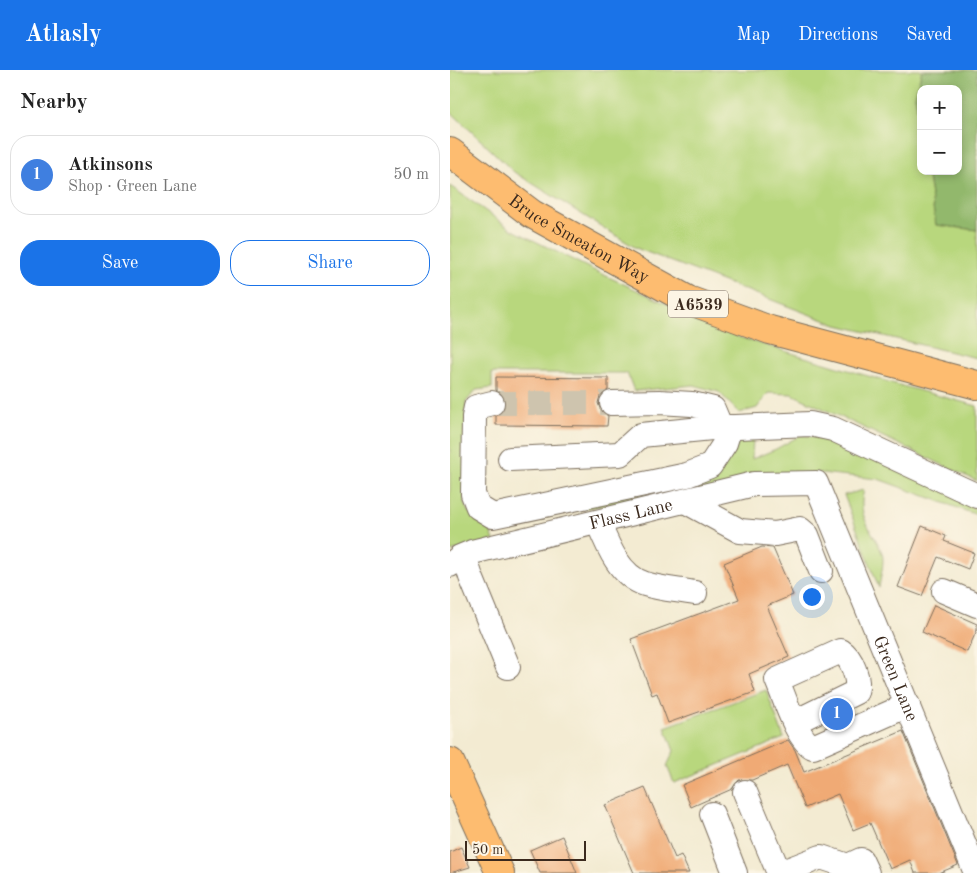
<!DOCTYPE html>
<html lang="en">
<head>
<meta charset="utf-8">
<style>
	body { margin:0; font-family:"Old Standard TT",serif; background:#f6f6f6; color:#222 }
	.controls { position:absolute; right:15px; top:15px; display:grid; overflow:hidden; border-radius:10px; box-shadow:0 2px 8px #0003 }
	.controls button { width:45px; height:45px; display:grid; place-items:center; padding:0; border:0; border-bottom:1px solid #e0e0e0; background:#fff; color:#222; font:25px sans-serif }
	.scale { position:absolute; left:15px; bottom:12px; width:121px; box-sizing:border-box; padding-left:5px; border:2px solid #3b2a1e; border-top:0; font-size:14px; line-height:18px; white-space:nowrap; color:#3b2a1e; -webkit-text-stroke:4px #fcf5e5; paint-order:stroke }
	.you { position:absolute; left:361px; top:526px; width:18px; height:18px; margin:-12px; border:4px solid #fff; border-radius:50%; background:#1a73e8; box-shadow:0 0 0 8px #1a73e833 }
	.badge { display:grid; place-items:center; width:32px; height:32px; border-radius:50%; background:#1a73e8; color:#fff; font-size:16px; font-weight:700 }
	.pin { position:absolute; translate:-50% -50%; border:2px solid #fff; box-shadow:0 1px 5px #0006 }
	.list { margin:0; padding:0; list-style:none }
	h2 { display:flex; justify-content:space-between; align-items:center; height:65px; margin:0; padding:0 20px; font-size:21px }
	h2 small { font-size:16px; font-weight:400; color:#767676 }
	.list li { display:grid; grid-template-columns:32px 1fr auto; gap:15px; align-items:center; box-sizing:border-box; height:80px; margin:0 10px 10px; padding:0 10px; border:1px solid #e0e0e0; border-radius:20px }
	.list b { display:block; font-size:19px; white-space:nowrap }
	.list p { margin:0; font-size:16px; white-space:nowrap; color:#767676 }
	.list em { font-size:16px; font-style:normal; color:#767676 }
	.actions { display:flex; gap:10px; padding:15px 20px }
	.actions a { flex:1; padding:11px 0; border:1px solid #1a73e8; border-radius:20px; text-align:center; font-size:18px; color:#1a73e8 }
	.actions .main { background:#1a73e8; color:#fff }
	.map { position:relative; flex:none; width:527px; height:803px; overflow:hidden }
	header { display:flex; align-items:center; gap:30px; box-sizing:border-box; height:70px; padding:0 25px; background:#1a73e8; color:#fff }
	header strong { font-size:24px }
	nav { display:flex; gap:28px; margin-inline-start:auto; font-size:18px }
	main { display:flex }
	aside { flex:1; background:#fff }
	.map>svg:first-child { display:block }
</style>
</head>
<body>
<header>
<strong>Atlasly</strong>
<nav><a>Map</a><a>Directions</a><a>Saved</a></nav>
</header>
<main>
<aside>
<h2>Nearby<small></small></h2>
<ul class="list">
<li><span class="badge" style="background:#3f7fe0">1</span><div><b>Atkinsons</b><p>Shop · Green Lane</p></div><em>50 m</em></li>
</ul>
<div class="actions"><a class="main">Save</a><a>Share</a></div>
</aside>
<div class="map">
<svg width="527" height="803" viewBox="0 0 527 803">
	<rect width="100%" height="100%" fill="#fcf5e5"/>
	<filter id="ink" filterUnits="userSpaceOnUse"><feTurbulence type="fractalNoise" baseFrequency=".02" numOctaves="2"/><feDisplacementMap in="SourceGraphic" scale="10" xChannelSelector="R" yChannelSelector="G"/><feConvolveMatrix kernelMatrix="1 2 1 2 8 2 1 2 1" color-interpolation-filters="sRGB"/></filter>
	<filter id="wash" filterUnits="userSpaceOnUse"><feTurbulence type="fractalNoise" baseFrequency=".0096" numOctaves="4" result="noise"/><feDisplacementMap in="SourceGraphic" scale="20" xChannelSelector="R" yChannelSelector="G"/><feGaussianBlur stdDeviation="1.12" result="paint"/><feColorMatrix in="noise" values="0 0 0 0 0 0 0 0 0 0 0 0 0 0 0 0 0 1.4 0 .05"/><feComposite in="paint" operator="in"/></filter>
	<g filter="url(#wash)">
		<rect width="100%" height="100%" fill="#f3ebd2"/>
		<path fill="#b8d77d" stroke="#7a804e" d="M0,0h472l-7,26 6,35v40h6l9,54 41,5v128l-140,-33 -201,-77 -122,-76 -64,-61z
			M0,116l61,43 80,40 150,69 154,46 82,22v75l-185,-87 -24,-1 -11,15 -18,5 -20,-21 -25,-7 -60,6 -7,-18h-135v15l-16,2 -10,12 -2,100 4,10 241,-39 32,-32 12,-2 -1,20 24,-10 25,-14 21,3 132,54 23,19v4l-99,-36 -58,-6 -333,50 7,17 -44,12z
			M414,420c-8,28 9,39 18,63 3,9 -2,26 -3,35l-35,-93z
			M316,620l18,48 -110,45 -7,-17 7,-15 -9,-24z"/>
		<path fill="#92b86c" stroke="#667145" d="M472,0h55v160l-41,-5 -9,-54h31v-82h-37v42l-6,-35z"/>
		<g id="blocks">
			<path fill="#f0aa75" d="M46,307l112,1v12l-8,6 -2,7 3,8 7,5 -1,10 -111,-1v-9l6,-4 3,-12 -3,-6 -6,-4z
				M472,456l24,10 -2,5 30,12 -6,16 -30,-12 -16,39 -24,-9z
				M312,477l11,1 20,47 -26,11 22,51 -40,17 6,18 -87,31 -11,-30 -5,2 -21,-56 108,-40 -15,-36z
				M484,535l43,19v6l-10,22 -45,-20z
				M453,661l55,134 -19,8h-24l-5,-13 -20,9 -20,-46 -17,7 -15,-36 -33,14 -18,-43 -35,15h-13l-7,9 -41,18 -9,-22 106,-45 7,10 9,22z
				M195,718l30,70 6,-3 8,18h-55l-29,-68z
				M112,766l15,37h-37l-10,-23z
				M11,777l9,20 -20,6v-21z"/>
		</g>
	</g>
	<g filter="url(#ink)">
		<use href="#blocks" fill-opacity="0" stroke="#7b6e5d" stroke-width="1"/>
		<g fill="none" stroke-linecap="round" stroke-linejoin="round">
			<path stroke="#cec4ae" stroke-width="24" stroke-dasharray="24 12" stroke-linecap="butt" d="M42,333h120"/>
			<g stroke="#7b6e5d" stroke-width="26">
				<g id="minor">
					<path d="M42,333l-16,4 -2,10 -1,77 5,13 15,9 194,-41 23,-9 15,-23 5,-16"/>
					<path d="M162,333l47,-1 33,2 21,5 8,19"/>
					<path d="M60,389l110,-5 21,-19 71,-7 98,-4 23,5 144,67"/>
					<path d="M235,431l55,30 35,3 25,-5 7,6 14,36"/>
					<path d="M148,452c9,22 21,54 47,62 16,5 34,6 50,9"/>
					<path d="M14,486l7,21 37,90"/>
					<path id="s1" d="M0,495l10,-8 12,-5 282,-68 62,-1 160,390"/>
					<path d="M494,521l33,14"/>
					<path d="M345,652l61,-30c4,-12 -4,-34 -15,-41l-64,29c7,16 20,60 36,67l95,-42"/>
					<path d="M295,722l34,81"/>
					<path d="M262,744l23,59"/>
					<path d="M330,803l41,-16 27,9 13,-6 6,13"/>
				</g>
			</g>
			<g stroke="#7b6e5d" stroke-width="30">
				<g id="major">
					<path id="s2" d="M0,82l82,62 156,86 82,30 207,55"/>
					<path d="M0,692l50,111"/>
				</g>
			</g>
			<use href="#minor" stroke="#fff" stroke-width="24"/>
			<use href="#major" stroke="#fdbc6f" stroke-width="28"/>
		</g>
	</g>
	<g text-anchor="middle" stroke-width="4" stroke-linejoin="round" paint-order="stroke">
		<rect fill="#fcf5e5" stroke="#75675a" stroke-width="1" x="218" y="220.5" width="60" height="27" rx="4"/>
		<g font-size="16" font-weight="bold" fill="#3b2a1e">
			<text x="248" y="240">A6539</text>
		</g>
		<g font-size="18" fill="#3b2a1e" stroke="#fcf5e5">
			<text dy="6" stroke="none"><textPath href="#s2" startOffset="156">Bruce Smeaton Way</textPath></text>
			<text dy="6" stroke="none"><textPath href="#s1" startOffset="189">Flass Lane</textPath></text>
			<text dy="6" stroke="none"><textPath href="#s1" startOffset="589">Green Lane</textPath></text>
		</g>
	</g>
</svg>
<div class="controls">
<button>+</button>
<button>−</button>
</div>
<div class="scale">50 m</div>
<div class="you"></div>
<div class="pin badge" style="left:387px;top:644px;background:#3f7fe0">1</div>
</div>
</main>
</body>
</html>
